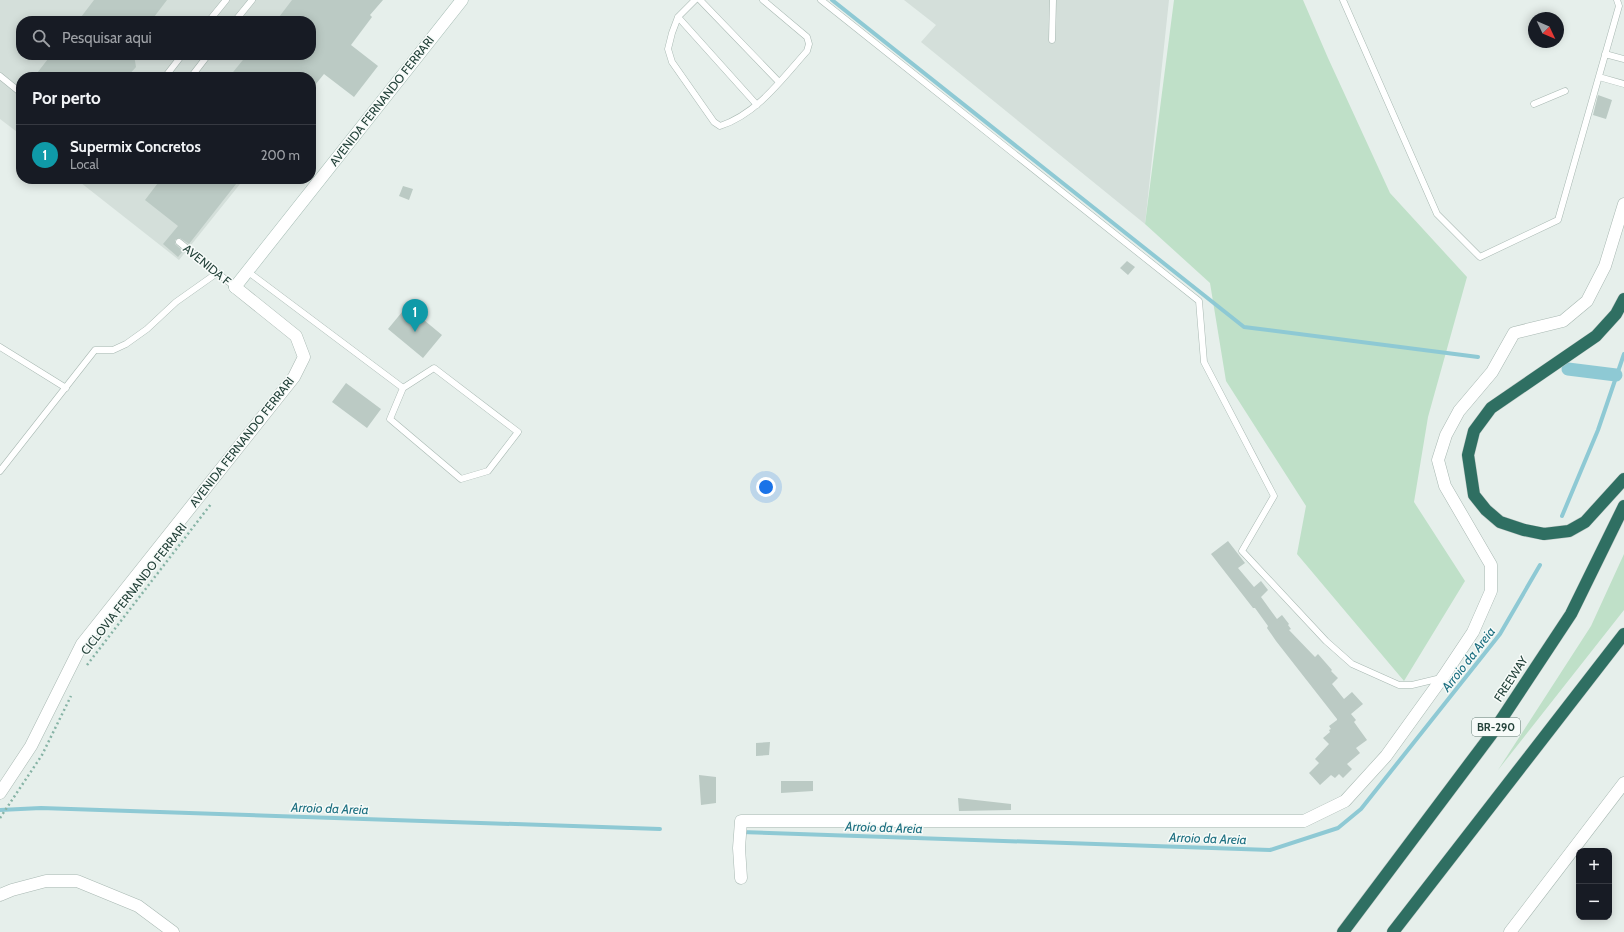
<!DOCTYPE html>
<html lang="pt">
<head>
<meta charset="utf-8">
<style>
	body { margin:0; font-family:Cabin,sans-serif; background:#20242c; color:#f1f3f6 }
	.controls { position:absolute; right:12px; bottom:12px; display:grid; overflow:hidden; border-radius:8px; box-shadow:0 2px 10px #0003 }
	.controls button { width:36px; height:36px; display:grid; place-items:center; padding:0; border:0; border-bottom:1px solid #363941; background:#171b24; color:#f1f3f6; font:20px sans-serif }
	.compass { position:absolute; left:1528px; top:12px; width:36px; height:36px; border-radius:50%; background:#171b24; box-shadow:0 2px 10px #0003; rotate:134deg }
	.you { position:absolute; left:766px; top:487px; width:14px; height:14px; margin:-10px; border:3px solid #fff; border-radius:50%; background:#1a73e8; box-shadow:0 0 0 6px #1a73e833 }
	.badge { display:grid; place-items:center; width:26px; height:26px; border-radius:50%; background:#f4845f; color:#fff; font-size:13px; font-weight:700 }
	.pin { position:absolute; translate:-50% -33px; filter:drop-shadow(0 1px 2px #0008) }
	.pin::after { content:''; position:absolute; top:21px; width:14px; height:12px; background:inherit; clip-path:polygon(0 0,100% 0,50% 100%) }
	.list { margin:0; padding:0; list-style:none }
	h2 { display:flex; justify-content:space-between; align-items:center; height:52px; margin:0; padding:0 16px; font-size:17px }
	h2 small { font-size:13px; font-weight:400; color:#9ea1a6 }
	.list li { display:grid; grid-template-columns:26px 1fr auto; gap:12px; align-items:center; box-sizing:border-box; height:60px; padding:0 16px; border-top:1px solid #363941 }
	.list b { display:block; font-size:15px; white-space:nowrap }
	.list p { margin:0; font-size:13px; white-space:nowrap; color:#9ea1a6 }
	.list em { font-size:13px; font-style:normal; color:#9ea1a6 }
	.icon { flex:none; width:22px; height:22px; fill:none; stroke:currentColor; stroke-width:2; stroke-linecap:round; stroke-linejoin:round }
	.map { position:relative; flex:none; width:1624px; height:932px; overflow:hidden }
	.search { position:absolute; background:#171b24; box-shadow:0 2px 10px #0003; left:16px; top:16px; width:300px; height:44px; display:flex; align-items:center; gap:10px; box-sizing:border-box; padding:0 14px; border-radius:16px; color:#9ea1a6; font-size:15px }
	.panel { position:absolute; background:#171b24; box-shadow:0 2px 10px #0003; left:16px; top:72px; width:300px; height:112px; border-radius:16px }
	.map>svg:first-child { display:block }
</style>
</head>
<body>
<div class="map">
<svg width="1624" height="932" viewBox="0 0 1624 932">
	<rect width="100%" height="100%" fill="#e6efeb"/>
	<path fill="#d4dfda" d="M0,0h352l-41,21h-290v34h288l-17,22h-271v58l-21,-16z
		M904,0h265l-24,224 -224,-182 15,-17z
		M76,179h168l-65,81z"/>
	<path fill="#bfe0c8" d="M1174,0h129l25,58 62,135 77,84 -39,140 -14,85 51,79 -61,100 -107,-127 9,-48 -80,-125 -16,-98 -65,-59z
		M1624,554v56l-126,160 93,-144z"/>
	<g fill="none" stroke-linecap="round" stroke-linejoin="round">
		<path stroke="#8ec9d4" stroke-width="4" d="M832,0l412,327 234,30
			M1562,516l36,-86 26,-76
			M0,810l41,-2 619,21
			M741,832l529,18 68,-22 23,-19 139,-175 40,-69"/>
		<path stroke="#8ec9d4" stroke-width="13" d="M1568,369l48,6"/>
	</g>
	<path fill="#bbcac4" d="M94,0h73l-16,21h-73z
		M292,0h91l-13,15 2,2 -21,28 27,21 -24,31 -30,-23 -13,16v-13h-82l18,-22h64v-34h-35z
		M51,55h83l2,12 -9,10h-93z
		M1598,95l14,5 -6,19 -13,-4z
		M161,179h79l-51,65 -9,-6 -5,2v4l8,7 -5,6 -15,-13 15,-18 -33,-26z
		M403,186l10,3 -4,11 -10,-4z
		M1127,261l8,6 -7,8 -8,-7z
		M407,306l35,29 -19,23 -35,-29z
		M346,383l35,26 -14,19 -35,-26z
		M1228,541l17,22 -7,5 16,19 7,-6 7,9 -7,7 16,22 5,-4 7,9 -1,1 3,4 -2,1 26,27 3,-3 14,16 -1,1 7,7 -6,6 12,15 8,-7 11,12 -12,10 5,6 -2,2 13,18 -11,8 4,5 -13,11 5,5 -9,9 -4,-4 -4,4 -4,-3 -11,10 -11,-12 10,-10 -4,-4 14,-15 -6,-6 7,-6 -1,-2 2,-1 -2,-3 8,-6v-1l-61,-78 -9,-13 1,-2 -13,-18h-2l-42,-54z
		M770,742l-1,13 -13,1v-13z
		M699,775l17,2v26l-15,2z
		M781,781h32v10l-32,2z
		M958,798l53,6v6l-52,1z"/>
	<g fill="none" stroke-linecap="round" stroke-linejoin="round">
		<g stroke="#a8b8b2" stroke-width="7">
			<path id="lane" d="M695,0l-17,17 -6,16 -4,16 4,13 42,60 6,4c37,-12 62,-47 87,-75l2,-7 -2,-7 -44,-37
				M700,0l79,82
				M821,0l378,301 5,61 70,134 -32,55 84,90 26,23 47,21h13l29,-7
				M1343,0l94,214 43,43 78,-37 61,-214 -2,-6
				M678,17l79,88
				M209,21l17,-21
				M235,21l17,-21
				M1052,40l1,-40
				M1605,54l19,5
				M0,76l21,17
				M165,77l17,-22
				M191,77l17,-22
				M1599,77l25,7
				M1534,104l31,-13
				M179,242l56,45
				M247,271l156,117
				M0,347l66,41
				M434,368l84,64 -30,39 -27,8 -71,-60 13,-31z
				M0,471l95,-121h18l13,-6 21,-15 29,-27 41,-29"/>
		</g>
		<g stroke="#a8b8b2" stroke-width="13">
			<path id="street" d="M0,793l31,-47 51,-102 212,-267 10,-20 -8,-21 -61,-49
				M741,878l-2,-30 2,-27h563l41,-20 41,-45 57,-79 30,-45 18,-41v-26l-46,-79 -7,-26 8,-25 13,-24 33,-39 22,-39 49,-12 24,-20 18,-35 19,-62
				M0,895l12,-5 34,-9h31l61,25 35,26
				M1510,932l114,-149"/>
		</g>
		<g stroke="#a4bbb3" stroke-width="13">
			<path id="secondary" d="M235,287l227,-287"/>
		</g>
		<g stroke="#c2cac8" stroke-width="13">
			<path id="highway" d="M1624,299l-8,15 -20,22 -105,72 -17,23 -6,24 6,40 12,15 14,12 24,8 20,4 25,-3 16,-9 39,-43
				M1343,932l148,-197 80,-121 53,-108
				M1393,932l231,-298"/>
		</g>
		<path stroke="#86b3a5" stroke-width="2.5" stroke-dasharray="2 3" stroke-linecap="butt" d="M87,665l124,-161
			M0,818l42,-63 29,-59"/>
		<use href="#lane" stroke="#fff" stroke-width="6"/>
		<use href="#street" stroke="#fff" stroke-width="12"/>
		<use href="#secondary" stroke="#fff" stroke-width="12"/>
		<use href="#highway" stroke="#2f6f62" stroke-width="12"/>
	</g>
	<g text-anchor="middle" stroke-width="3" stroke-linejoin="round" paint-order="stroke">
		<rect fill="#f7fbf9" stroke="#637a73" stroke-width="1" x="1472" y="718" width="48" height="18" rx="3"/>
		<g font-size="11" font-weight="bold" fill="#24423a">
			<text x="1496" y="731">BR-290</text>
		</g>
		<g font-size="12" fill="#24423a" stroke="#f7fbf9">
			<text transform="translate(382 101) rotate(-52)" y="4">AVENIDA FERNANDO FERRARI</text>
			<text transform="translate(207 265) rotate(39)" y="4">AVENIDA F</text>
			<text transform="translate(242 442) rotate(-52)" y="4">AVENIDA FERNANDO FERRARI</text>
			<text transform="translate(134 589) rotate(-52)" y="4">CICLOVIA FERNANDO FERRARI</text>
			<text transform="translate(1511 679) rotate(-57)" y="4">FREEWAY</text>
		</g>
		<g font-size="13" font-style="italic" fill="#1c6f80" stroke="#f7fbf9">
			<text transform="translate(1468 659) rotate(-52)" y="5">Arroio da Areia</text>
			<text transform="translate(330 808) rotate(2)" y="5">Arroio da Areia</text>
			<text transform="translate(884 827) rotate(2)" y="5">Arroio da Areia</text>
			<text transform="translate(1208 838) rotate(2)" y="5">Arroio da Areia</text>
		</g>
	</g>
</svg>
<div class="controls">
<button>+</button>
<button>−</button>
</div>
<svg class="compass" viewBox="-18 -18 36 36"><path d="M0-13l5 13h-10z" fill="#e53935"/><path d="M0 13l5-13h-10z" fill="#9ea1a6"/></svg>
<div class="you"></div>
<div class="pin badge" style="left:415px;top:332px;background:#0f9aa8">1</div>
<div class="search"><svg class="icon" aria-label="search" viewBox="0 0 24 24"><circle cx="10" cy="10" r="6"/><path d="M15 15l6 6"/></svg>Pesquisar aqui</div>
<section class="panel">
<h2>Por perto<small></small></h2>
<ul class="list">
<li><span class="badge" style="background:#0f9aa8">1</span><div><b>Supermix Concretos</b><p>Local</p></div><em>200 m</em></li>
</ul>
</section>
</div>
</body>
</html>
